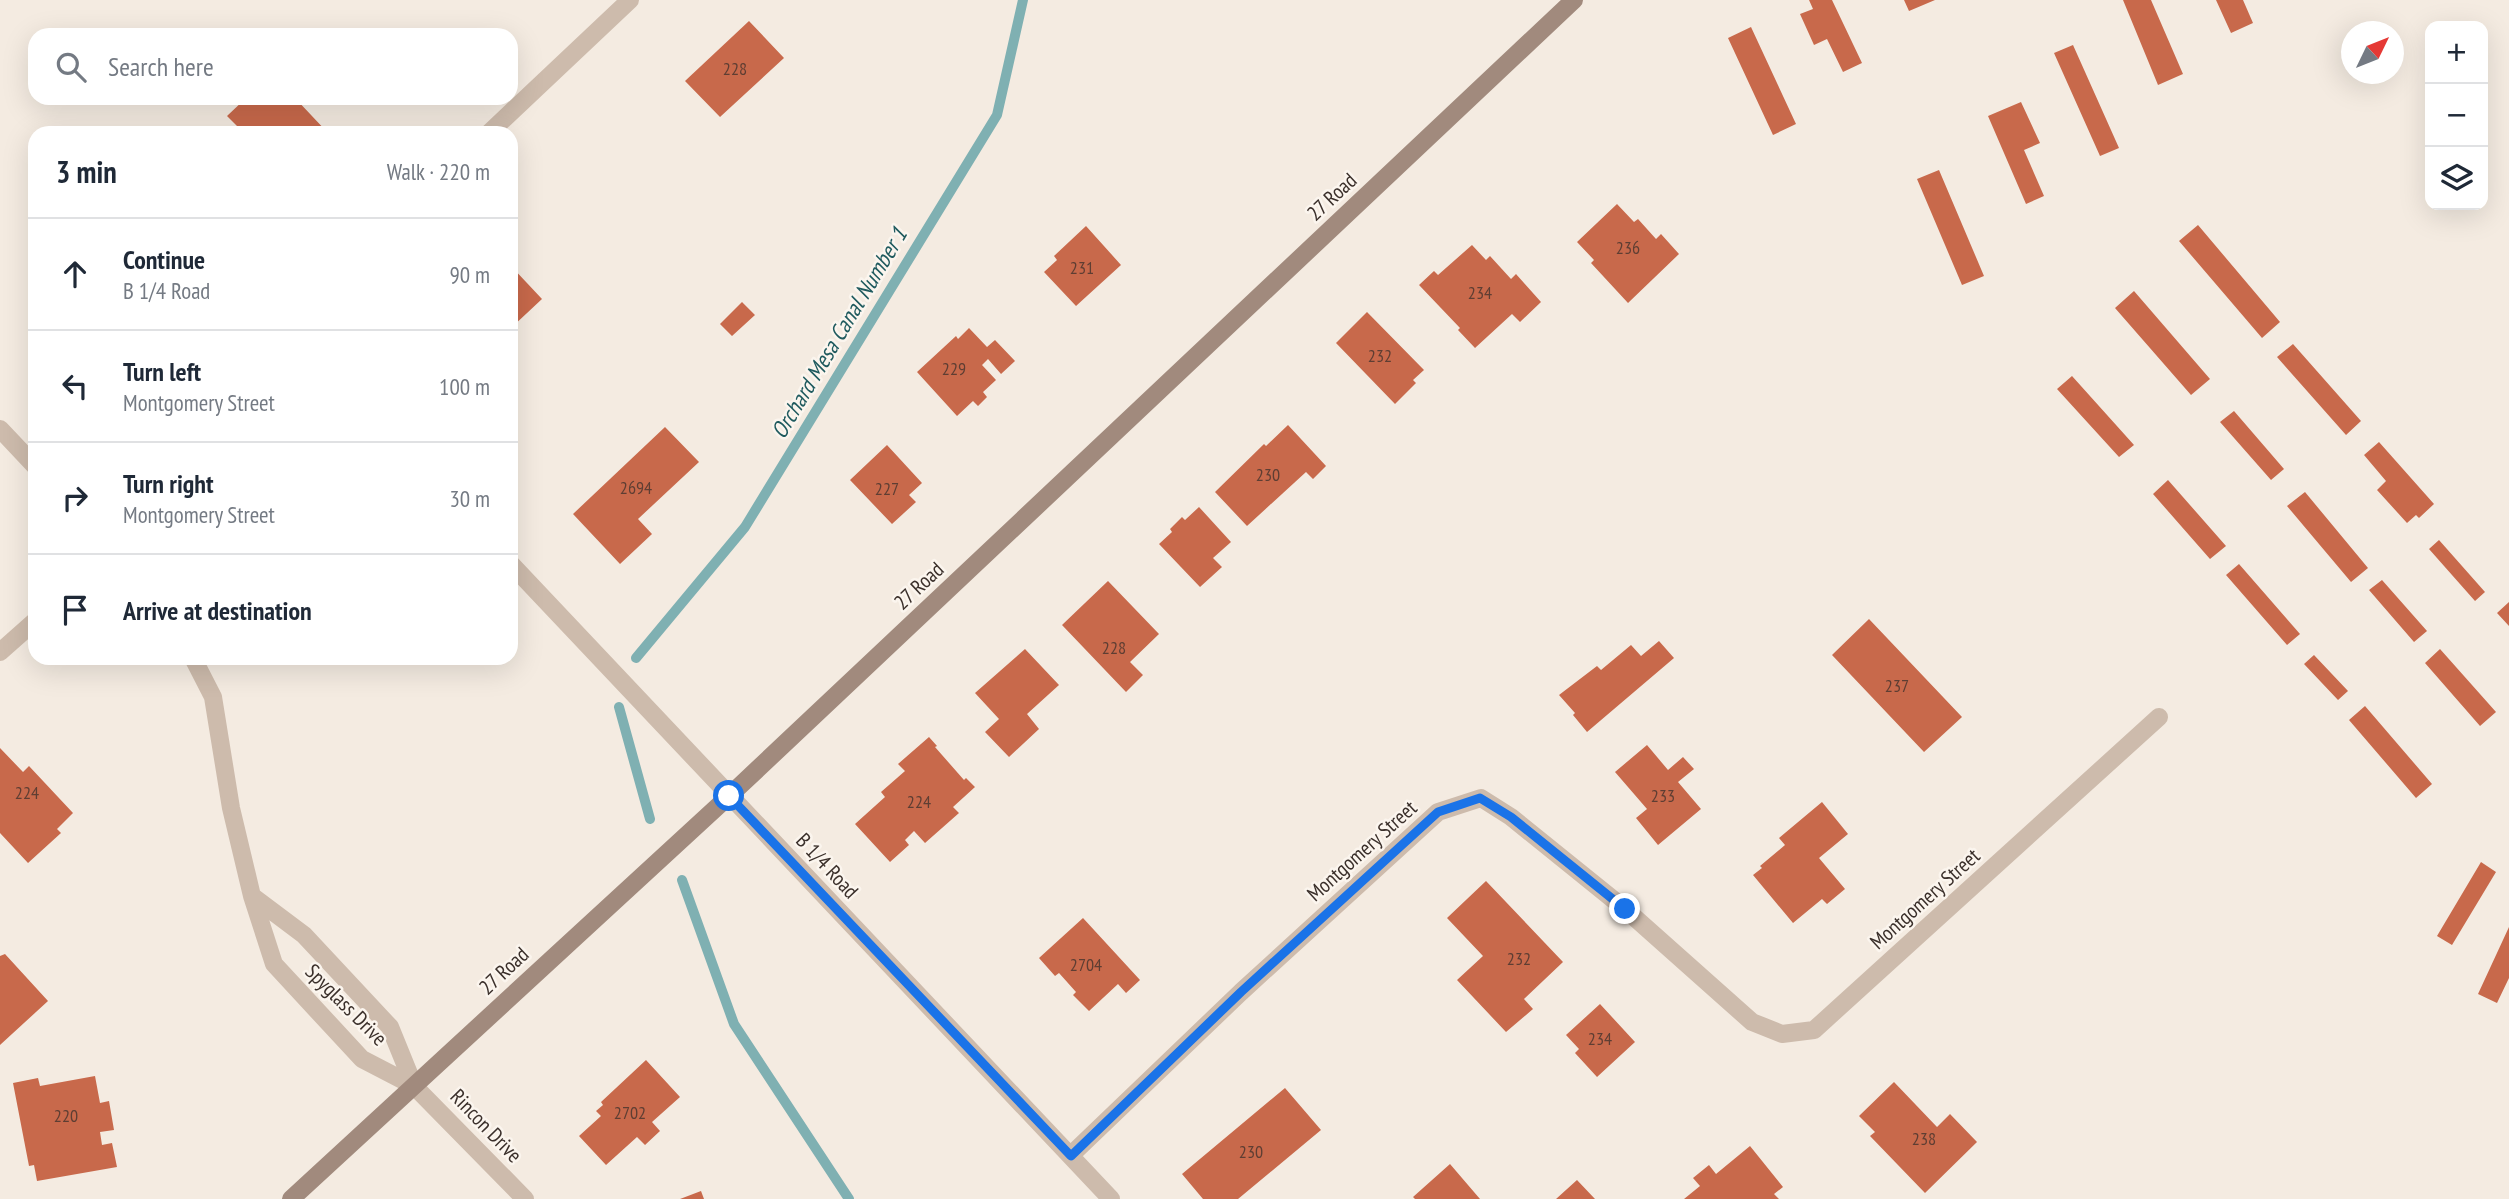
<!DOCTYPE html>
<html lang="en">
<head>
<meta charset="utf-8">
<style>
	body { margin:0; font-family:"PT Sans Narrow",sans-serif; background:#f2f2f3; color:#1f2937 }
	.controls { position:absolute; right:21px; top:21px; display:grid; overflow:hidden; border-radius:14px; box-shadow:0 7px 28px #0002 }
	.controls button { width:63px; height:63px; display:grid; place-items:center; padding:0; border:0; border-bottom:2px solid #e0e1e3; background:#fff; color:#1f2937; font:35px sans-serif }
	.compass { position:absolute; left:2341px; top:21px; width:63px; height:63px; border-radius:50%; background:#fff; box-shadow:0 7px 28px #0002; rotate:47deg }
	.stop { position:absolute; width:21px; height:21px; margin:-16px; border:5px solid #1a73e8; border-radius:50%; background:#fff }
	.stop.end { background:#1a73e8; border-color:#fff; box-shadow:0 2px 7px #0008 }
	.list { margin:0; padding:0; list-style:none }
	h2 { display:flex; justify-content:space-between; align-items:center; height:91px; margin:0; padding:0 28px; font-size:30px }
	h2 small { font-size:23px; font-weight:400; color:#747a83 }
	.list li { display:grid; grid-template-columns:46px 1fr auto; gap:21px; align-items:center; box-sizing:border-box; height:112px; padding:0 28px; border-top:2px solid #e0e1e3 }
	.list b { display:block; font-size:26px; white-space:nowrap }
	.list p { margin:0; font-size:23px; white-space:nowrap; color:#747a83 }
	.list em { font-size:23px; font-style:normal; color:#747a83 }
	.icon { flex:none; width:38px; height:38px; fill:none; stroke:currentColor; stroke-width:2; stroke-linecap:round; stroke-linejoin:round }
	.map { position:relative; flex:none; width:2509px; height:1199px; overflow:hidden }
	.search { position:absolute; background:#fff; box-shadow:0 7px 28px #0002; left:28px; top:28px; width:490px; height:77px; display:flex; align-items:center; gap:18px; box-sizing:border-box; padding:0 24px; border-radius:21px; color:#747a83; font-size:26px }
	.panel { position:absolute; background:#fff; box-shadow:0 7px 28px #0002; left:28px; top:126px; width:490px; height:539px; border-radius:21px }
	.map>svg:first-child { display:block }
</style>
</head>
<body>
<div class="map">
<svg width="2509" height="1199" viewBox="0 0 2509 1199">
	<rect width="100%" height="100%" fill="#f4ebe1"/>
	<g fill="none" stroke-linecap="round" stroke-linejoin="round">
		<path stroke="#7fb0b2" stroke-width="10" d="M636,658l109,-131 252,-412 26,-115
			M619,707l31,112
			M682,880l52,144 115,175"/>
	</g>
	<path fill="#c8694b" d="M1809,0h23l30,63 -19,9 -16,-33 -13,6 -14,-31 13,-5z
		M1904,0h31l-26,11z
		M2123,0h28l32,74 -25,11z
		M2216,0h27l10,23 -22,10z
		M749,21l35,37 -64,59 -35,-36z
		M1751,27l45,97 -23,11 -45,-97z
		M2073,45l46,103 -19,8 -46,-103z
		M246,98h49l33,35h-84l-17,-17z
		M2021,102l19,41 -16,7 20,46 -18,8 -38,-88z
		M1939,170l45,106 -22,9 -45,-106z
		M1617,204l17,18 4,-3 18,20 5,-5 18,20 -51,49 -37,-40 3,-3 -17,-18z
		M2198,225l82,97 -18,16 -83,-97z
		M1086,226l35,39 -45,41 -32,-34 13,-12 -3,-4z
		M1472,245l14,15 4,-4 21,23 5,-5 25,28 -21,20 -8,-8 -37,34 -17,-18 2,-2 -41,-43 15,-14 4,4z
		M511,266l31,33 -31,29z
		M2134,291l76,88 -19,16 -76,-87z
		M742,302l13,13 -23,21 -12,-12z
		M1367,312l57,58 -11,10 3,3 -21,21 -59,-61z
		M969,328l18,19 8,-7 20,21 -14,13 -13,-15 -6,6 14,15 -13,12 4,5 -9,9 -5,-5 -16,15 -40,-44 39,-36 2,3z
		M2293,344l68,77 -15,14 -69,-78z
		M2072,376l62,69 -15,12 -62,-68z
		M2234,411l50,58 -13,11 -51,-58z
		M1288,425l38,41 -13,13 -7,-7 -59,54 -32,-34 49,-48 2,2z
		M665,427l34,35 -61,57 14,15 -32,30 -47,-50z
		M2379,442l55,62 -15,14 -3,-3 -9,8 -30,-33 9,-9 -22,-26z
		M887,445l35,38 -13,12 7,7 -24,22 -42,-44z
		M2168,480l58,66 -16,13 -57,-65z
		M2305,492l63,76 -17,14 -64,-76z
		M1199,507l32,35 -18,16 9,9 -22,20 -41,-43 13,-12 -2,-3 12,-12 3,3z
		M2439,540l46,52 -10,9 -46,-52z
		M2239,564l61,70 -13,11 -61,-70z
		M2382,580l45,51 -13,11 -45,-52z
		M1108,581l51,53 -29,28 13,13 -17,17 -64,-67z
		M2509,602v24l-12,-13z
		M1869,619l93,98 -38,35 -92,-97z
		M1659,641l15,17 -87,74 -14,-17 2,-2 -16,-18 38,-29 4,4 30,-25 10,11z
		M1025,649l34,36 -32,29 12,15 -30,28 -24,-25 14,-13 -24,-26z
		M2440,649l56,63 -16,14 -55,-63z
		M2314,655l34,36 -10,9 -34,-36z
		M2365,706l67,78 -16,14 -67,-78z
		M929,737l8,9 -2,1 29,33 2,-2 9,9 -22,20 6,6 -34,30 -11,-12 -9,9 4,5 -19,17 -35,-38 30,-27 -4,-5 24,-21 -7,-7z
		M1647,745l21,25 15,-13 11,12 -16,13 23,27 -43,36 -22,-27 11,-9 -32,-37z
		M0,748l23,24 6,-6 44,47 -16,16 4,4 -33,30 -28,-30z
		M1822,802l26,32 -29,24 26,31 -18,15 -5,-5 -29,24 -40,-48 9,-7 -2,-2 25,-21 -6,-7z
		M2481,862l15,10 -44,73 -15,-9z
		M1486,881l77,81 -39,37 9,10 -27,23 -49,-52 26,-24 -36,-38z
		M1083,918l57,62 -14,13 -8,-9 -29,27 -16,-16 3,-3 -17,-19 -4,3 -16,-18z
		M2509,927v51l-12,25 -19,-9z
		M5,954l43,47 -48,44v-89z
		M1600,1004l35,38 -38,35 -22,-24 4,-4 -13,-14z
		M646,1060l34,37 -28,25 8,9 -15,14 -8,-8 -31,28 -27,-29 22,-20 -5,-5 7,-6 -2,-3z
		M95,1076l5,27 9,-2 5,29 -14,2 2,13 10,-2 5,24 -80,14 -3,-16 -5,1 -16,-83 25,-5 2,8z
		M1894,1082l43,45 13,-13 27,28 -52,51 -55,-57 5,-4 -16,-16z
		M1285,1088l36,42 -83,69h-35l-21,-25z
		M1750,1146l33,41 -9,7 5,5h-95l16,-13 -7,-8 16,-13 7,9z
		M1450,1164l30,35h-65l-2,-2z
		M1577,1180l18,19h-39z
		M701,1191l3,8h-24z"/>
	<g fill="none" stroke-linecap="round" stroke-linejoin="round">
		<path stroke="#cdbbac" stroke-width="18" d="M489,133l141,-133
			M0,429l35,37
			M511,564l600,635
			M0,652l35,-31
			M193,658l20,39 18,111 21,88 22,68 88,95 52,27 111,113
			M252,896l52,39 86,92 24,59
			M1071,1155l170,-163 197,-180 43,-14 30,19 114,92 127,113 30,12 32,-4 345,-313"/>
		<path stroke="#a18a7d" stroke-width="18" d="M291,1199l438,-403 845,-796"/>
	</g>
	<g fill="none" stroke-linecap="round" stroke-linejoin="round">
		<path stroke="#1a73e8" stroke-width="9" d="M729,796l342,360 170,-164 197,-180 42,-14 31,19 114,92"/>
	</g>
	<g text-anchor="middle" stroke-width="5" stroke-linejoin="round" paint-order="stroke">
		<g font-size="18" fill="#5e3e33">
			<text x="735" y="75">228</text>
			<text x="1628" y="254">236</text>
			<text x="1082" y="274">231</text>
			<text x="1480" y="299">234</text>
			<text x="1380" y="362">232</text>
			<text x="954" y="375">229</text>
			<text x="1268" y="481">230</text>
			<text x="636" y="494">2694</text>
			<text x="887" y="495">227</text>
			<text x="1114" y="654">228</text>
			<text x="1897" y="692">237</text>
			<text x="27" y="799">224</text>
			<text x="1663" y="802">233</text>
			<text x="919" y="808">224</text>
			<text x="1519" y="965">232</text>
			<text x="1086" y="971">2704</text>
			<text x="1600" y="1045">234</text>
			<text x="630" y="1119">2702</text>
			<text x="66" y="1122">220</text>
			<text x="1924" y="1145">238</text>
			<text x="1251" y="1158">230</text>
		</g>
		<g font-size="21" fill="#3b302b" stroke="#fbf5ee">
			<text transform="translate(1332 197) rotate(-43)" y="7">27 Road</text>
			<text transform="translate(919 586) rotate(-43)" y="7">27 Road</text>
			<text transform="translate(1362 851) rotate(-42)" y="7">Montgomery Street</text>
			<text transform="translate(827 866) rotate(47)" y="7">B 1/4 Road</text>
			<text transform="translate(1925 899) rotate(-42)" y="7">Montgomery Street</text>
			<text transform="translate(504 971) rotate(-43)" y="7">27 Road</text>
			<text transform="translate(346 1005) rotate(45)" y="7">Spyglass Drive</text>
			<text transform="translate(486 1126) rotate(46)" y="7">Rincon Drive</text>
		</g>
		<g font-size="23" font-style="italic" fill="#1f5a5e" stroke="#fbf5ee">
			<text transform="translate(839 333) rotate(-59)" y="8">Orchard Mesa Canal Number 1</text>
		</g>
	</g>
</svg>
<div class="controls">
<button>+</button>
<button>−</button>
<button><svg class="icon" aria-label="layers" viewBox="0 0 24 24"><path d="M12 4l9 5-9 5-9-5zM3 14l9 5 9-5"/></svg></button>
</div>
<svg class="compass" viewBox="-18 -18 36 36"><path d="M0-13l5 13h-10z" fill="#e53935"/><path d="M0 13l5-13h-10z" fill="#747a83"/></svg>
<div class="stop" style="left:729px;top:796px"></div>
<div class="stop end" style="left:1625px;top:909px"></div>
<div class="search"><svg class="icon" aria-label="search" viewBox="0 0 24 24"><circle cx="10" cy="10" r="6"/><path d="M15 15l6 6"/></svg>Search here</div>
<section class="panel">
<h2>3 min<small>Walk · 220 m</small></h2>
<ul class="list">
<li><svg class="icon" aria-label="ahead" viewBox="0 0 24 24"><path d="M12 20V5M6 11l6-6 6 6"/></svg><div><b>Continue</b><p>B 1/4 Road</p></div><em>90 m</em></li>
<li><svg class="icon" aria-label="left" viewBox="0 0 24 24"><path d="M17 20v-9H6M10 6l-5 5 5 5"/></svg><div><b>Turn left</b><p>Montgomery Street</p></div><em>100 m</em></li>
<li><svg class="icon" aria-label="right" viewBox="0 0 24 24"><path d="M7 20v-9h11M14 6l5 5-5 5"/></svg><div><b>Turn right</b><p>Montgomery Street</p></div><em>30 m</em></li>
<li><svg class="icon" aria-label="arrive" viewBox="0 0 24 24"><path d="M6 21V4h12l-3 4 3 4H6"/></svg><div><b>Arrive at destination</b></div></li>
</ul>
</section>
</div>
</body>
</html>
